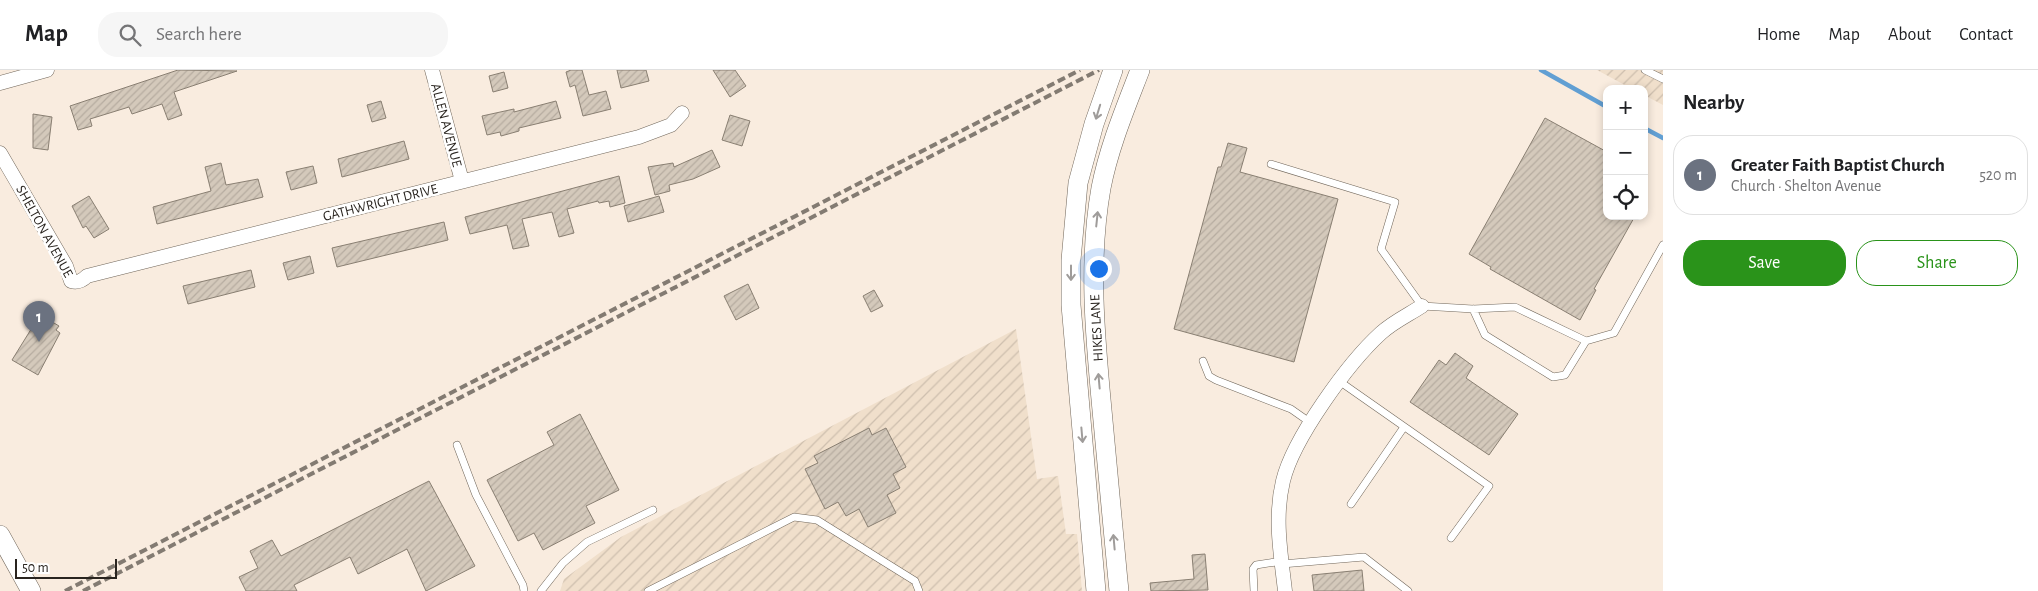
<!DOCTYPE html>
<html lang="en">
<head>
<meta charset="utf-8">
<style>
	body { margin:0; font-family:"Alegreya Sans",sans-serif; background:#f6f6f6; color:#202124 }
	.controls { position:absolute; right:15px; top:15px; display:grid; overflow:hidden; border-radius:10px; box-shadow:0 2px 8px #0003 }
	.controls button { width:45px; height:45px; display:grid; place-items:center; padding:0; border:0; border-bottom:1px solid #e0e0e0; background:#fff; color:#202124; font:25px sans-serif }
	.scale { position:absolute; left:15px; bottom:12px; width:102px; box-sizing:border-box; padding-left:5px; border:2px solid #29241f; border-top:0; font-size:14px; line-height:18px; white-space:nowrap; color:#29241f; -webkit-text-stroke:4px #fff; paint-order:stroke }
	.you { position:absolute; left:1098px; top:198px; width:18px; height:18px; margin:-12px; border:4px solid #fff; border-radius:50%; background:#1a73e8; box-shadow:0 0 0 8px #1a73e833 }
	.badge { display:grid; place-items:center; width:32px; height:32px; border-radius:50%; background:#2a931a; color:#fff; font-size:16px; font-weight:700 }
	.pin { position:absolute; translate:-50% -41px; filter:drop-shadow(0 1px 2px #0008) }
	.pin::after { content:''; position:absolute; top:26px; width:18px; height:15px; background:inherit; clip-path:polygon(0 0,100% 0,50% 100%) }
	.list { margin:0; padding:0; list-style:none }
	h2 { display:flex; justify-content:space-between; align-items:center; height:65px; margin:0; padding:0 20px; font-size:21px }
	h2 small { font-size:16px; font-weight:400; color:#757577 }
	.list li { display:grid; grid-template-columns:32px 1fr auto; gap:15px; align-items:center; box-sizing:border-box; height:80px; margin:0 10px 10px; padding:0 10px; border:1px solid #e0e0e0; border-radius:20px }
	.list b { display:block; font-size:19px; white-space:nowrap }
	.list p { margin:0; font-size:16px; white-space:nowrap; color:#757577 }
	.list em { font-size:16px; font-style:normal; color:#757577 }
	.actions { display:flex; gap:10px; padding:15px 20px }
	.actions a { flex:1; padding:11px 0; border:1px solid #2a931a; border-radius:20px; text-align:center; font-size:18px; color:#2a931a }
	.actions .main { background:#2a931a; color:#fff }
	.icon { flex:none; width:28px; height:28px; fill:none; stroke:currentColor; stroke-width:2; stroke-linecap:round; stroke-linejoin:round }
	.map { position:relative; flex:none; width:1663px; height:521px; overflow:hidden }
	header { display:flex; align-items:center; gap:30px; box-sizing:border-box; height:70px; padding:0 25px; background:#fff; border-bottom:1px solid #e0e0e0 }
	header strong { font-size:24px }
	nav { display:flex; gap:28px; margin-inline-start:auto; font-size:18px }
	.search { width:350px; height:45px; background:#f6f6f6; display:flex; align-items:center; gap:12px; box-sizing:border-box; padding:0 18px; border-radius:20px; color:#757577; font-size:19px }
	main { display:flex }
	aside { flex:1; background:#fff }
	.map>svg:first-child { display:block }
</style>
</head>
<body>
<header>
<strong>Map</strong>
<div class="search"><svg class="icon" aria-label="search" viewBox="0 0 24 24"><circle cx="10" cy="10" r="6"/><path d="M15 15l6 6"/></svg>Search here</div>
<nav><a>Home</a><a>Map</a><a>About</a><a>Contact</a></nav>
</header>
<main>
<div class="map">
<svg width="1663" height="521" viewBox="0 0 1663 521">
	<defs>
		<pattern id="industrial-furrows" width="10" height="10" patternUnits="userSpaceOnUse" patternTransform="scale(1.25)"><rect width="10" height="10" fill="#f0dfcb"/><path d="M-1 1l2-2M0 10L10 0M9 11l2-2" fill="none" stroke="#cebfae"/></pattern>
		<pattern id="building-hatch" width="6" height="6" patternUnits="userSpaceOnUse" patternTransform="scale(1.25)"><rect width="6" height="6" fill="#d4c9bb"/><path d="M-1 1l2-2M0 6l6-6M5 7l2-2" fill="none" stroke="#b6aca0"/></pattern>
	</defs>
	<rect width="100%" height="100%" fill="#f9ecdf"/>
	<path fill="url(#industrial-furrows)" d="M1597,0h66v35l-19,-10v-6h-12z
		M1016,259l21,150 21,-3 8,58h11l5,57h-522l4,-12 57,-42z"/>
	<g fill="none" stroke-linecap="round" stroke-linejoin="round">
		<path stroke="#619fd3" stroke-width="4.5" d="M1541,0l66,37
			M1644,58l19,10"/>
	</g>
	<path fill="url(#building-hatch)" stroke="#897f72" d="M178,0l59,1 -63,21 8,23 -14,5 -6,-16 -30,10 -3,-7 -39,12 2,7 -14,4 -8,-24z
		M571,0h11l7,25 17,-4 5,18 -28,7 -8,-31 -5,2 -4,-15z
		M617,0h29l3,11 -28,7z
		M713,0h22l11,16 -16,11z
		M504,2l4,16 -15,4 -4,-16z
		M381,31l5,17 -14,4 -5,-17z
		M556,31l5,17 -42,10v3l-18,5 -1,-4 -13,3 -5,-19 32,-7v3z
		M33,44l19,3 -4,33 -15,-2z
		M730,45l20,6 -8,25 -20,-6z
		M1545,48l62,34v64h28l-41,73 2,1 -16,30 -90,-51 1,-2 -22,-13z
		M404,71l5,18 -67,18 -4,-18z
		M1228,73l19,5 -7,24 98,27 -44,163 -120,-33 44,-162h3z
		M712,80l8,17 -27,12 -24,6 1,6 -15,4 -7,-28 25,-4 1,4z
		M221,93l5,22 32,-6 5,18 -106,27 -4,-17 58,-16 -6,-24z
		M313,96l4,17 -26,7 -5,-18z
		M619,106l6,27 -15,4 -1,-6 -10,2 -1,-2 -31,8 7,24 -15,4 -7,-25 -30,7 7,27 -16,3 -6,-24 -37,9 -5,-17z
		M89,126l20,33 -15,9 -8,-12 -3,2 -11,-22z
		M659,126l5,16 -36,10 -4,-16z
		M444,152l4,18 -111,27 -5,-19z
		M310,186l4,17 -26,7 -5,-17z
		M251,200l4,17 -67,17 -5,-18z
		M748,214l11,24 -23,12 -12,-24z
		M874,220l9,16 -12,6 -8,-16z
		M44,247l15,9 -3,4 4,3 -22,42 -26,-15 26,-42 4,3z
		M1455,283l18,13 -7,12 52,36 -29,41 -79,-53 29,-42 7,5z
		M580,344l39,76 -33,16 9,17 -52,27 -9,-17 -16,8 -31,-61 67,-35 -7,-13z
		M869,358l3,7 14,-7 20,39 -13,7 7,14 -13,7 9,18 -28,14 -9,-18 -13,7 -8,-14 -13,7 -20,-40 13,-6 -4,-7z
		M429,411l46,85 -49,25 -19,-42 -49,25 -8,-17 -56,28 3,6h-51l-7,-14 19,-9 -8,-17 22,-11 9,16z
		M1205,484l3,36 -57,1 -1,-8 44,-4 -2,-24z
		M1362,500l2,21h-50l-2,-16z"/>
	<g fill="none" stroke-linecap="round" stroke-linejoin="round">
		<g stroke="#71675b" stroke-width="8">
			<path id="lane" d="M1645,0l18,9
				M1271,94l124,38 -14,47 41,57 51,3 42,-2 71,34 28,-8 49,-88
				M1473,239l12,26 68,42 12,-2 21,-34
				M1203,291l6,15 7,4 75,29 20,14
				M1339,311l150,105 -38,52
				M457,375l19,50 47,90 1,6
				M1351,434l53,-77
				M1282,494l82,-7 44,34
				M541,521l22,-28 24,-21 66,-32
				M648,521l146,-74 23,3 98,61 4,10
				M1254,521l-1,-22 3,-4 26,-4"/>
		</g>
		<g stroke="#71675b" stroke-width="15">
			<path id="street" d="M432,0l30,111
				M0,13l47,-13
				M0,83l66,113 5,15c7,2 11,0 16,-5l552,-139 32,-12 11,-12
				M1285,521c-4,-36 -11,-73 -2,-110 10,-42 65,-118 98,-148 12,-11 27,-18 41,-27"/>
		</g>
		<g stroke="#71675b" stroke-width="20">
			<path id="secondary" d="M0,465l31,56
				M1096,521l-25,-286v-45l7,-77 16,-59 19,-54
				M1119,521c-6,-60 -11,-120 -17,-181 -7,-74 -14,-148 -1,-222 8,-41 24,-79 39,-118"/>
		</g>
		<use href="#lane" stroke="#fff" stroke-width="7"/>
		<use href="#street" stroke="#fff" stroke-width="14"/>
		<use href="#secondary" stroke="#fff" stroke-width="19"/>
		<path stroke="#837b72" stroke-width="4" stroke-dasharray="8 4" stroke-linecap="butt" d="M65,521l1015,-521
			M83,521l1016,-521"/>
	</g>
	<defs><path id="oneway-shaft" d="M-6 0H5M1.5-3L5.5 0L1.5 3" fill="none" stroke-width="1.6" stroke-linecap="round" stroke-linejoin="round" transform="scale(1.25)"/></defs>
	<g stroke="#9f9c9a">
		<use href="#oneway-shaft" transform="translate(1098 42) rotate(107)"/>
		<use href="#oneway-shaft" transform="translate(1097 149) rotate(-84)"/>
		<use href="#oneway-shaft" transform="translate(1071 203) rotate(90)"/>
		<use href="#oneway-shaft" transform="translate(1099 311) rotate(-95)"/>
		<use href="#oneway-shaft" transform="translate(1082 365) rotate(85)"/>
		<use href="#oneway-shaft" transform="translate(1114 472) rotate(-95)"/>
	</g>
	<g text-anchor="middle" stroke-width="5" stroke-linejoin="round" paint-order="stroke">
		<g font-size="14" fill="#29241f" stroke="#fff">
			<text transform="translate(447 55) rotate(75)" y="5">ALLEN AVENUE</text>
			<text transform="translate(380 132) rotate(-14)" y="5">GATHWRIGHT DRIVE</text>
			<text transform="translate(45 161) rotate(61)" y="5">SHELTON AVENUE</text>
			<text transform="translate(1096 258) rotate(-93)" y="5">HIKES LANE</text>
		</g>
	</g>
</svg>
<div class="controls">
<button>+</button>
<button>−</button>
<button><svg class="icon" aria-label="locate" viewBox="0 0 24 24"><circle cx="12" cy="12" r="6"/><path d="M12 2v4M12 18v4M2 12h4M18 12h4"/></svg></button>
</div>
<div class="scale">50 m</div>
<div class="you"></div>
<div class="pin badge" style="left:39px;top:272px;background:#6b7280">1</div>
</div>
<aside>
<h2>Nearby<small></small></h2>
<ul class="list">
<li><span class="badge" style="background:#6b7280">1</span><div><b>Greater Faith Baptist Church</b><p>Church · Shelton Avenue</p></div><em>520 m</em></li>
</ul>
<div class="actions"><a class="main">Save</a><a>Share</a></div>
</aside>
</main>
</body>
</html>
